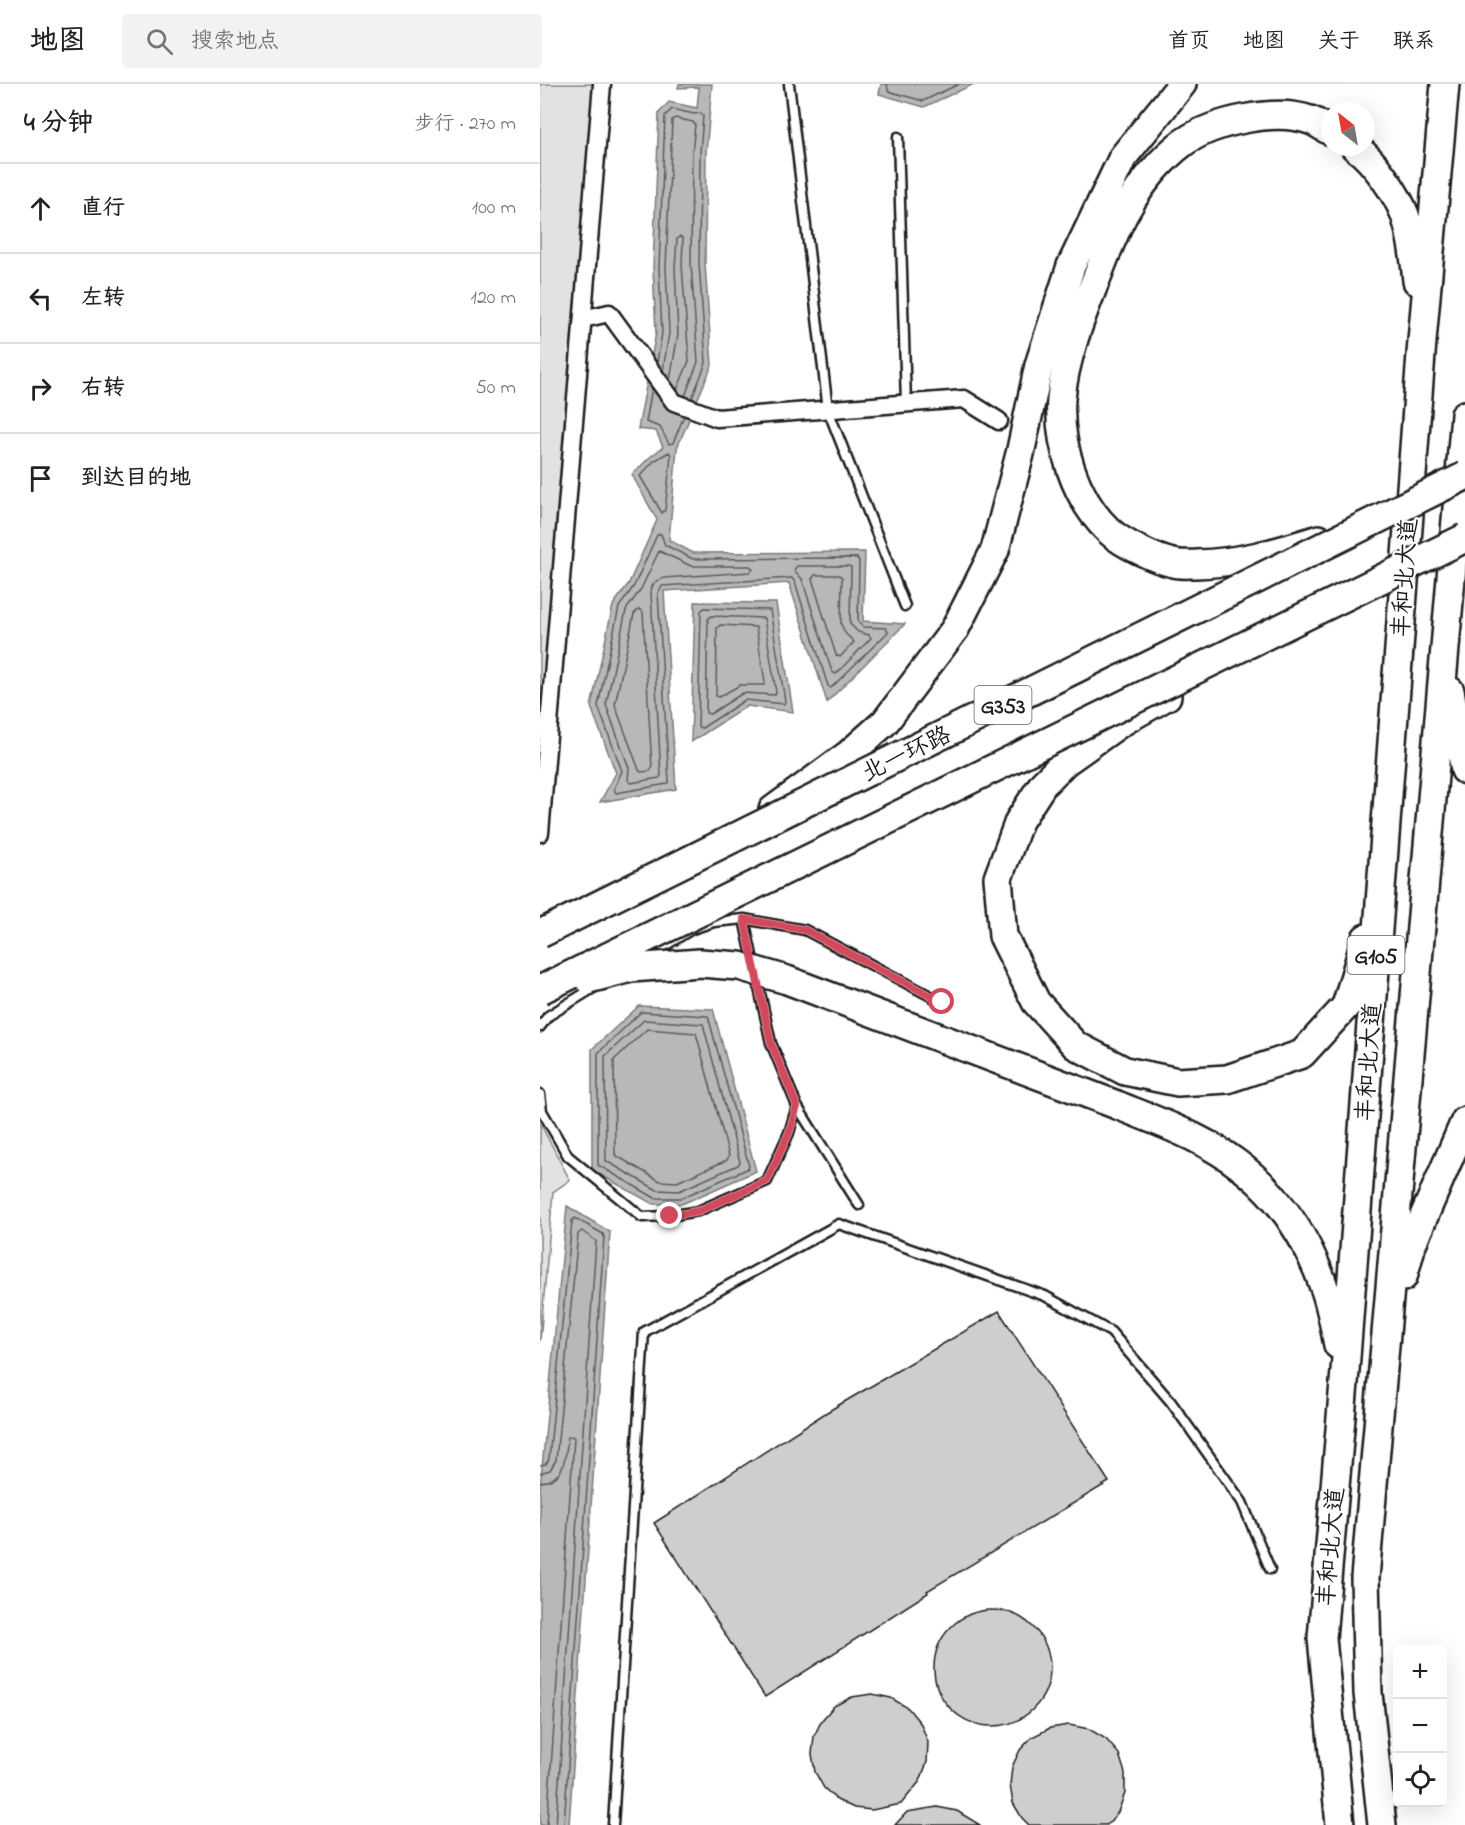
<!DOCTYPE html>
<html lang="zh">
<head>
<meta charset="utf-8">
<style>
	body { margin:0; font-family:"Indie Flower","LXGW WenKai TC",sans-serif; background:#f2f2f2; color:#222 }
	.controls { position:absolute; right:18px; bottom:18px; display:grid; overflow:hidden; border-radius:6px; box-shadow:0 6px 24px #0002 }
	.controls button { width:54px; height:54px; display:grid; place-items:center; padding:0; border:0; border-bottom:2px solid #e0e0e0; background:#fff; color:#222; font:30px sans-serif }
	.compass { position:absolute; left:781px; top:18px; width:54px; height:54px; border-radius:50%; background:#fff; box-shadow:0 6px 24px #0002; rotate:329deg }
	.stop { position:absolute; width:18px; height:18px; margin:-14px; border:4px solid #d1495b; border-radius:50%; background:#fff }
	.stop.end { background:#d1495b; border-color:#fff; box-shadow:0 2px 6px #0008 }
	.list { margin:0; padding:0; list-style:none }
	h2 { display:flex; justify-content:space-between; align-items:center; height:78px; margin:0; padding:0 24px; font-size:26px }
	h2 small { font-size:20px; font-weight:400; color:#767676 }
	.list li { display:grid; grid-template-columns:39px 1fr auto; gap:18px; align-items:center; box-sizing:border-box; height:90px; padding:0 24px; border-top:2px solid #e0e0e0 }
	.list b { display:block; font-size:22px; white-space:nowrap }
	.list em { font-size:20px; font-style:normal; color:#767676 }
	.icon { flex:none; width:33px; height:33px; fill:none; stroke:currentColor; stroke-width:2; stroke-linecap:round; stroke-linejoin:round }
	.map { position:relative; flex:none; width:925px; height:1741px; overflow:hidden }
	header { display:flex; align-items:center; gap:36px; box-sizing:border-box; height:84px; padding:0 30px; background:#fff; border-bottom:2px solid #e0e0e0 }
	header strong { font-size:28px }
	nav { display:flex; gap:33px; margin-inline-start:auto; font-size:21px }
	.search { width:420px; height:54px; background:#f2f2f2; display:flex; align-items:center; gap:15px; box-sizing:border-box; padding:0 21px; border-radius:6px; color:#767676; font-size:22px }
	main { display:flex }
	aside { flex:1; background:#fff }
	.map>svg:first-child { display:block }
</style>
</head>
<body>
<header>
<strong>地图</strong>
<div class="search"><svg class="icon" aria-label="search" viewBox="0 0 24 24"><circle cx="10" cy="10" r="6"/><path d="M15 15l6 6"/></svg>搜索地点</div>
<nav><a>首页</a><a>地图</a><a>关于</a><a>联系</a></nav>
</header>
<main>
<aside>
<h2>4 分钟<small>步行 · 270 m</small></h2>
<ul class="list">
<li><svg class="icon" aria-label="ahead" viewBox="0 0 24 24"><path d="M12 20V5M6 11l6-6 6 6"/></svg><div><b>直行</b></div><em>100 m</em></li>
<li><svg class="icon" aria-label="left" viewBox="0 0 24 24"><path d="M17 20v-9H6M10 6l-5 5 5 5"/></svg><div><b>左转</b></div><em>120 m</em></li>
<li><svg class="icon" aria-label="right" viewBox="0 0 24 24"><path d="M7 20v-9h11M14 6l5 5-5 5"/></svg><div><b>右转</b></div><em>50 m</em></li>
<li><svg class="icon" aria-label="arrive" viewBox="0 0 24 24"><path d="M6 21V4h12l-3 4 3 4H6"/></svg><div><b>到达目的地</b></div></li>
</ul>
</aside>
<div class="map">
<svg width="925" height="1741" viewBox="0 0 925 1741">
	<rect width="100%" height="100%" fill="#fff"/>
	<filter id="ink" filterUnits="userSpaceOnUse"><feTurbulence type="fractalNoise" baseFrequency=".0167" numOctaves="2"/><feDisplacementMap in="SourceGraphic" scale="12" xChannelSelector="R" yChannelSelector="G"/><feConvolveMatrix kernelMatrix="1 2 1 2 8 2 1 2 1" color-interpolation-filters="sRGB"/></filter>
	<g filter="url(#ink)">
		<path fill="#e2e2e2" stroke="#7f7f7f" stroke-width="1.5" d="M0,0h53l-53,691z
			M0,1039l30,57 -17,12 -13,149z"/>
		<path fill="#b8b8b8" stroke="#7a7a7a" stroke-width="1.5" d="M139,0h33l-6,69 -1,111 7,101 -35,83 -8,92 24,13 172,-1 -2,69 42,3 -78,78 -38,-119 -125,8 12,198 -76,13 16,-29 -25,-66 22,-102 16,-22 28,-63 -25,-45 18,-18 13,-10 -7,-16 -18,-2 18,-96 -3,-65 6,-155 10,-11 28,6 2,-21 -21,1z
			M341,0h93l-50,23 -45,-13z
			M155,518l81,1 17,109 -46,-6 -56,36z
			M99,922l74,3 43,162 -74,33h-29l-61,-34v-121z
			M27,1122l43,26 -41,593h-29v-336z"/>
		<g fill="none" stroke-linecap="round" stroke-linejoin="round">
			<path stroke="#5a5a5a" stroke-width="1.5" d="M347,0l1,7 35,10 36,-17
				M117,278l5,-29 -3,-65 6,-152 7,-7 22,5 7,-1 2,3 -3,37 -1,111 7,99 -14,35
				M123,286l6,-37 -3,-65 6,-148 3,-2 18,4 2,3 -3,28 -1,111 7,98 -13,34
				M130,296l8,-46 -3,-66 2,-29 3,-3 3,3 -1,26 7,96 -12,29
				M112,304l-6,34 14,5 9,17 4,-1 11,-27
				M129,368l2,3 -6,55 -3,3 -22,-37 14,-15z
				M121,450l4,11 28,14 164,-1 2,3 -1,61 5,5 23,1 2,4 -57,56 -3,-2 -33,-104 -3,-4 -130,8 -4,7 11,189 -2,2 -51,9 -2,-4 8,-18 -24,-65 21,-99 15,-21 23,-51z
				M119,467l32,15h59l3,3 -3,3 -86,6c-9,2 -13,7 -13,15l10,183 -2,2 -28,5 -3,-3 1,-12 -23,-63 20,-95 15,-21z
				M257,482h51l3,1 -1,57 8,8 11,3 2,3 -35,36 -4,-2 -30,-93 -8,-9z
				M275,491h24l3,2 -1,47 4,9 9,9 -14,15 -4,-2 -24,-76z
				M164,524l66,2 15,91 -1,3 -39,-4 -43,28 -4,-1 3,-116z
				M99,525l4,3 9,156 -2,3 -9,1 -2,-2 -24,-65 19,-91z
				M171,532l53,2 12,74 -1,3 -32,-2 -33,21 -4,-1 2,-94z
				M180,541l36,2 9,55 -1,3h-24l-21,12 -3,-1 1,-68z
				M101,928l67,4 41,150 -2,3 -66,29h-26l-57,-33v-112z
				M104,936l59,4 37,138 -2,3 -59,26 -22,-1 -51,-29 -1,-105z
				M107,945l49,4 33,123 -2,4 -50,22 -17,-1 -45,-26 -1,-95z
				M0,1381l6,-1 3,-5 23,-238 3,-3 28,16 1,3 -40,588
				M0,1389l10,-3 6,-10 22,-226 4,-3 14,10 -40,584
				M0,1398c26,-1 25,-25 28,-45l4,-1 2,2 -27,387"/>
		</g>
		<path fill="#cecece" stroke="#1c1c1c" stroke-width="1.5" d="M459,1227l110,171 -182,109 1,2 -163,104 -111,-174 173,-111z
			M394 1584a58 58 0 1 1 116 0a58 58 0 1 1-116 0Z
			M332,1610l19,4 17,10 13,16 7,18 -1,20 -7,19 -19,23 -29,6 -18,-2 -17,-8 -13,-12 -9,-16 -3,-18 2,-18 8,-16 12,-14 18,-9z
			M529,1641l20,4 17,10 13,15 6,19v20l-7,19 -11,13h-78l-7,-7 -9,-15 -3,-18 2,-18 8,-17 12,-13 18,-9z
			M397,1723l20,4 23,14h-85l12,-13z"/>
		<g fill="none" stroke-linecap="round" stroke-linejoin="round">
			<g stroke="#1c1c1c" stroke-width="13">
				<path id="service" d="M249,0l39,326 77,196
					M358,53l8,267
					M204,835l27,124 26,63 62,99
					M105,874l47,-29 22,-7 30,-3 61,11 137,72
					M0,943l8,-11 47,-29
					M0,1010l2,17 26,45 74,61 28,-1 28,-5 69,-30 22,-48 8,-27
					M73,1741l31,-493 195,-108 206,72 66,36 60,70 71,100 28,67"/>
			</g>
			<g stroke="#1c1c1c" stroke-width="21">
				<path id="minor" d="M43,235l26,-6 65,89 43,16 247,-19 35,22
					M0,749l62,-749"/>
			</g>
			<g stroke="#1c1c1c" stroke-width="32">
				<path id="trunk" d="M815,63c19,13 42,47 50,68 7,20 10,45 12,66
					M779,455c-41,13 -79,24 -123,25 -7,0 -16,1 -23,-1 -18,-4 -50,-19 -64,-32 -34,-32 -51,-87 -48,-132 3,-38 20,-82 34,-117 10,-25 19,-52 33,-75 13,-23 34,-49 56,-65 31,-21 91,-34 126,-22 7,2 14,8 20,11
					M910,607l15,79
					M627,612l-47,27 -55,39 -22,22 -24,37 -21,57 5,58 33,66 39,43 50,26 53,11 49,-3 75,-25 44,-48 20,-68
					M233,726l75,-55 37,-33 70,-93 40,-79 25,-96 19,-89 32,-99 52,-109 59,-73
					M577,1021c27,11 55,21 80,34 64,32 104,81 127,148 7,18 10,39 14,58
					M863,1193l9,-33 53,-123
					M800,1741l-18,-187 23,-267 77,-1030 23,-257
					M842,1741l-14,-132 -3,-115 100,-1163"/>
			</g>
			<use href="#service" stroke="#fff" stroke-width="8"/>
			<use href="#minor" stroke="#fff" stroke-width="16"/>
			<use href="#trunk" stroke="#fff" stroke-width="27"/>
			<g stroke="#1c1c1c" stroke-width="32" stroke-linecap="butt">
				<path id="trunk-bridge" d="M0,850l925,-458
					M49,895l42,-11 69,-5 39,3 48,14 330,125
					M0,906l925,-452"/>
			</g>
			<use href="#trunk-bridge" stroke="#fff" stroke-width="27"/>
		</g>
	</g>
	<g fill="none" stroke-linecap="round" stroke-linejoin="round" filter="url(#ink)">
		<path stroke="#d1495b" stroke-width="8" d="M130,1132l28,-5 69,-30 22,-48 8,-27 -26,-63 -27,-124 61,11 137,72"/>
	</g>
	<g text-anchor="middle" stroke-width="4.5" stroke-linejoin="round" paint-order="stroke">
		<g fill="#fff" stroke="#606060" stroke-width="1.5">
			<rect x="434.5" y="602" width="57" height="38" rx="4.5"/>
			<rect x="807.5" y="852" width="57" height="38" rx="4.5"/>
		</g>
		<g font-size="22" font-weight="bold" fill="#1c1c1c">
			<text x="463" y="629">G353</text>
			<text x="836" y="879">G105</text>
		</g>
		<g font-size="24" fill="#1c1c1c" stroke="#fff">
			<text transform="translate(864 494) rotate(-86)" y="8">丰和北大道</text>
			<text transform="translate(366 669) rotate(-26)" y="8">北一环路</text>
			<text transform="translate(828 978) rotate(-86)" y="8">丰和北大道</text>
			<text transform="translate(790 1463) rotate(-85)" y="8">丰和北大道</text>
		</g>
	</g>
</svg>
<div class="controls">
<button>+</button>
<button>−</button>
<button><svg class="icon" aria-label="locate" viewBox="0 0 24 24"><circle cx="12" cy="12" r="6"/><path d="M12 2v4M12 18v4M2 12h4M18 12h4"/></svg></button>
</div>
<svg class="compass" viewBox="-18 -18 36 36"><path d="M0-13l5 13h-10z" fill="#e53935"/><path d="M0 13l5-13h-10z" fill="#767676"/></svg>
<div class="stop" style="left:402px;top:918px"></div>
<div class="stop end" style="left:130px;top:1132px"></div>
</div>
</main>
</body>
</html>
